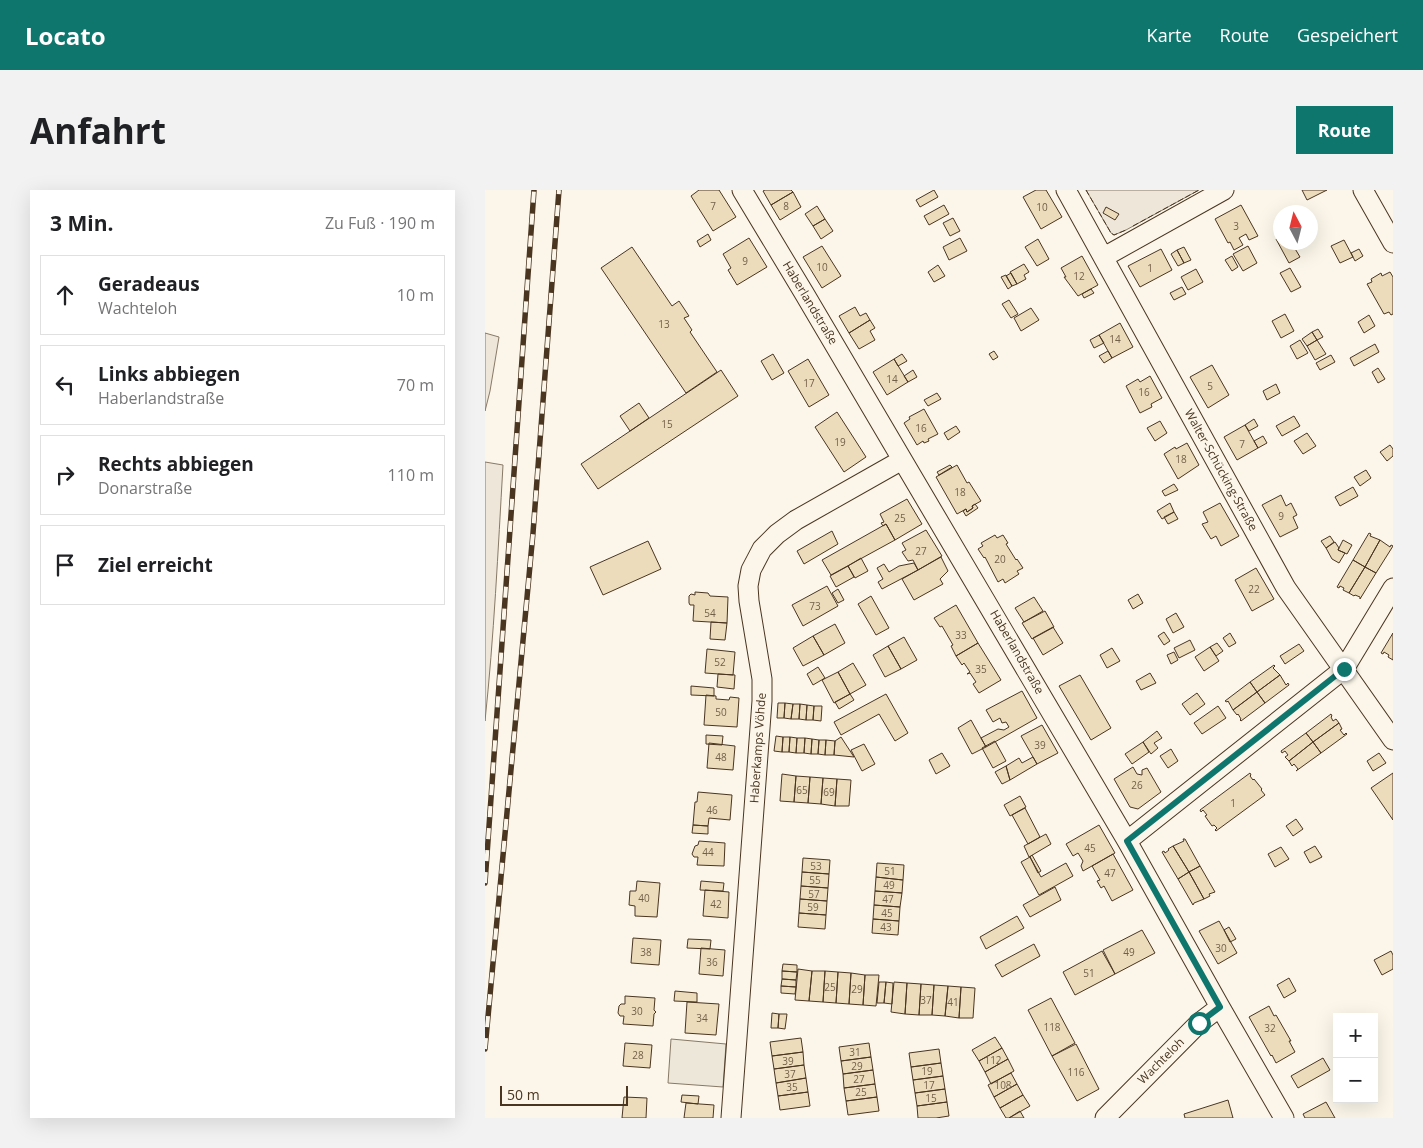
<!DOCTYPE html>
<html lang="de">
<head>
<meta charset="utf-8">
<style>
	body { margin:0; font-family:"Open Sans",sans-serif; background:#f2f2f2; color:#202124 }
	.controls { position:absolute; right:15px; bottom:15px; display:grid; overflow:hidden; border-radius:0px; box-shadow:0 5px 20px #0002 }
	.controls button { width:45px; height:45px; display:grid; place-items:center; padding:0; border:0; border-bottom:1px solid #e0e0e0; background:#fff; color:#202124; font:25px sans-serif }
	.compass { position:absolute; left:788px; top:15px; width:45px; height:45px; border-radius:50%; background:#fff; box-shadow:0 5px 20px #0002; rotate:353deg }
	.scale { position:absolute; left:15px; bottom:12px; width:128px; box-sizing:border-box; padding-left:5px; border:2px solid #4a3520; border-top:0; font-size:14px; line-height:18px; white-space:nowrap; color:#4a3520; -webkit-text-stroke:4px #fbf6e9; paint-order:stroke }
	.stop { position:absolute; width:15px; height:15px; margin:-11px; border:4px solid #0f766e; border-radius:50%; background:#fff }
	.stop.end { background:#0f766e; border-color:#fff; box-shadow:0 1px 5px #0008 }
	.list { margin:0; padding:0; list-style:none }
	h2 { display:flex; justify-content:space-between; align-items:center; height:65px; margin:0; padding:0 20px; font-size:21px }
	h2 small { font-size:16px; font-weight:400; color:#757577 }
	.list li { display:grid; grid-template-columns:32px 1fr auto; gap:15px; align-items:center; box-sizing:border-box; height:80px; margin:0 10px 10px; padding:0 10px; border:1px solid #e0e0e0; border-radius:0px }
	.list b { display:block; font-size:19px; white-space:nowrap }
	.list p { margin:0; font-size:16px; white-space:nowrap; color:#757577 }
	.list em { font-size:16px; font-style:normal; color:#757577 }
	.icon { flex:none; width:28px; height:28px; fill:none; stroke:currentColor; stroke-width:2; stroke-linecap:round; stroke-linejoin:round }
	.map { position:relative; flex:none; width:908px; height:928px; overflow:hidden; border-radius:0px }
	header { display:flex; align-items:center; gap:30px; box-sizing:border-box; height:70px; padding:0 25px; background:#0f766e; color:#fff }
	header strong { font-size:24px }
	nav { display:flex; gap:28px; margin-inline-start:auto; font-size:18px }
	.intro { display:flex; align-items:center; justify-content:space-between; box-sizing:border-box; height:120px; padding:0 30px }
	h1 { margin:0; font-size:35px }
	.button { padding:12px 22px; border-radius:0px; background:#0f766e; color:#fff; font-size:18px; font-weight:700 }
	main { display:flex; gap:30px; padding:0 30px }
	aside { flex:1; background:#fff; border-radius:0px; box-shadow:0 5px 20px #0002 }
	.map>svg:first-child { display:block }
</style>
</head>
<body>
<header>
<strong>Locato</strong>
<nav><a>Karte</a><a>Route</a><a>Gespeichert</a></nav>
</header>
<div class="intro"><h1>Anfahrt</h1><a class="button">Route</a></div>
<main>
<aside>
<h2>3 Min.<small>Zu Fuß · 190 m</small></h2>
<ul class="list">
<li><svg class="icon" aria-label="ahead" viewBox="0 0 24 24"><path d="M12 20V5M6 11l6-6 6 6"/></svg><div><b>Geradeaus</b><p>Wachteloh</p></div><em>10 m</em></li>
<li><svg class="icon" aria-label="left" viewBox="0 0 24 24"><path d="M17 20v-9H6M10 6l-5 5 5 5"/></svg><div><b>Links abbiegen</b><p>Haberlandstraße</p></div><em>70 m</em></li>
<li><svg class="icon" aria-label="right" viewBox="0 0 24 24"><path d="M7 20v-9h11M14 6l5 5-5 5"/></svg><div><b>Rechts abbiegen</b><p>Donarstraße</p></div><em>110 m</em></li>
<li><svg class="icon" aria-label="arrive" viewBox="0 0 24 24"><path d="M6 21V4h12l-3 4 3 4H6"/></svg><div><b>Ziel erreicht</b></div></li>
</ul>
</aside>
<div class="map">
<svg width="908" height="928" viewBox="0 0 908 928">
	<rect width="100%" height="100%" fill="#fbf6e9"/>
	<path fill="#ede6d9" stroke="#887966" d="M601,0h113l-73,40 -12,5 -3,-2z
		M0,143l14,4 -9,54 -5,20z
		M0,272l18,3c-5,86 -9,171 -18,256z"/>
	<path fill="#ede7d9" stroke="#887966" d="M186,849l55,5 -3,43 -55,-4z"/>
	<path fill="#ecdcbc" stroke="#4a3520" d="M214,0h20l17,27 -23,14 -22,-35z
		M280,0h26l2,2 -22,13 -8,-14z
		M449,0l4,7 -18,10 -4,-7z
		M551,0h10l16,27 -21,12 -18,-32z
		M817,0h25l-20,10z
		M308,2l8,15 -21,13 -9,-15z
		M459,15l5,9 -20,11 -5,-9z
		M756,15l17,31 -9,4 -3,-6 -7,4 4,7 -9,5 -4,-8 -2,1 -13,-24z
		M332,16l8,13 -12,7 -8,-12z
		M621,17l13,7 -4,6 -12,-7z
		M468,28l7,13 -10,5 -7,-13z
		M340,29l8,12 -12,8 -8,-13z
		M223,44l3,6 -11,7 -3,-6z
		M796,47v5h10l9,15 -11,6 -13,-24z
		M264,48l18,29 -30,18 -9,-15 3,-2 -8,-14z
		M475,48l7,13 -18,9 -6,-13z
		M553,49l11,20 -12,7 -12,-19z
		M859,50l9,17 -13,6 -9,-17z
		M337,56l19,30 -19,12 -19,-31z
		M763,56l9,17 -14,8 -10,-17z
		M147,57l40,59 7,-5 10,15 -5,2 8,12 -2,2 27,40 -31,21 -85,-125z
		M699,57l7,13 -7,3 -7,-13z
		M676,59l11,21 -32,17 -12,-21z
		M874,59l4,7 -8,5 -4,-8z
		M692,60l7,13 -6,3 -7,-12z
		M597,66l16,29 -20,11 -14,-19h2l-5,-9z
		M747,66l6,11 -6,4 -7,-11z
		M539,74l5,8 -5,3 2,4 -9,5 -7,-12z
		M453,75l7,11 -11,6 -6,-10z
		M805,78l11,19 -10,5 -11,-19z
		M711,79l7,13 -15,8 -7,-13z
		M905,82l3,5v37l-2,1 -2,-3 -5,2 -17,-30 5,-2 -1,-3 10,-6 1,3z
		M526,83l6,11 -5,2 -6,-10z
		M521,85l6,11 -4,3 -7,-12z
		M697,97l4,7 -12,6 -4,-7z
		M606,99l3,4 -10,5 -2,-4z
		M524,110l9,14 -7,4 -9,-14z
		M370,117l5,9 6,-3 4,7 -21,13 -10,-17z
		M546,118l8,12 -18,11 -7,-13z
		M800,124l9,17 -13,7 -9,-17z
		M884,125l6,11 -11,7 -6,-11z
		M385,130l5,8 -5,3 5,9 -16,9 -10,-16z
		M635,133l13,24 -21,11 -13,-23z
		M833,139l5,8 -6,3 -5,-8z
		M827,142l5,8 -10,6 -5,-7z
		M614,145l5,8 -10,5 -4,-8z
		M815,150l8,13 -11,6 -7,-13z
		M832,150l9,14 -11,6 -8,-14z
		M890,154l4,8 -25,14 -4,-8z
		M509,161l4,6 -5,3 -4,-6z
		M623,161l4,7 -8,5 -5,-7z
		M288,164l11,19 -12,7 -11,-19z
		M417,164l5,7 -9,5 -4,-7z
		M846,165l4,7 -15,8 -4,-7z
		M323,169l21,36 -20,12 -21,-36z
		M409,169l14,23 -21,13 -14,-23z
		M727,175l17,30 -21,13 -18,-31z
		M893,178l7,11 -7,4 -6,-11z
		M236,180l17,26 -140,93 -17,-25z
		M428,180l4,7 -9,5 -4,-6z
		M665,186l12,22 -11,6 1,3 -12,6 -14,-27 12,-7 2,3z
		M791,194l4,9 -13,7 -4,-9z
		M452,203l4,6 -13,7 -4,-6z
		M154,213l10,15 -19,13 -10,-15z
		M439,219l14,25 -10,5 1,2 -5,2 -1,-2 -6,4 -13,-22 6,-4 -1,-2z
		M352,222l29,45 -22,15 -29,-45z
		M809,226l6,10 -18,10 -6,-10z
		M769,229l4,7 -9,5 -4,-6z
		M675,231l7,12 -12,8 -8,-13z
		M760,235l13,23 -21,12 -13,-23z
		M471,236l4,6 -12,8 -4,-7z
		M822,243l9,13 -13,8 -9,-13z
		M778,246l4,7 -9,5 -4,-7z
		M702,253l12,22 -21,14 -14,-25 11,-7 1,2z
		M905,255l3,4v7l-6,5 -7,-9z
		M465,275l2,2 -13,8 -2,-3z
		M472,275l10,18 2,-1 12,19 -9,5 1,2 -6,4 -1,-3 -9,5 -21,-37z
		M881,280l5,8 -11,8 -6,-9z
		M689,294l4,6 -13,6 -3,-5z
		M868,297l5,9 -18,10 -5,-9z
		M796,305l5,11 5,-3 6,12 -4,2 5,11 -18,9 -18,-32z
		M422,309l15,25 -27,16 -9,-16 -3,2 -2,-3 3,-1 -4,-8z
		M685,313l4,9 -12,7 -5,-8z
		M735,313l19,33 -18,10 -5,-10 -5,3 -9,-15 6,-2 -5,-10z
		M490,314l3,4 -12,8 -3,-5 3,-2 1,3 6,-4 -1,-2z
		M689,322l4,7 -10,5 -4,-7z
		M401,334l9,16 -64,35 -9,-15z
		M441,340l16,26 -24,14 -5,-10 -5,1 -6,-9 4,-2 -4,-7z
		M347,341l6,13 -34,20 -7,-13z
		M884,343l2,1 -1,2 10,4 -15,27 -12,-7z
		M510,345l2,3 6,-3 5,8 -2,1 10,16 1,-1 6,9 -6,3 2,3 -14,9 -2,-4 -5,3 -13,-25 -1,1 -6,-9 5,-3 -2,-3z
		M845,346l4,6 -8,6 -5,-7z
		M858,350l9,5 -5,9 -9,-4z
		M895,350l10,7 1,-2 2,1 -17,27 -11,-6z
		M163,351l13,28 -58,26 -13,-28z
		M850,352l4,6 -1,2 7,3 -6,10 -7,-4 -6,-11z
		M456,367l7,14 -8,8 3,5 -29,16 -12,-21z
		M376,368l7,13 -13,7 -7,-12z
		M868,370l12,7 -16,26 -6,-3 1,-2 -4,-2 -1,2 -2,-1z
		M429,373l4,7 -36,19 -4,-7 5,-3 -6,-11 7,-4 5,8 10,-6z
		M363,376l6,11 -18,10 -6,-11z
		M880,377l11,6 -16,26v-2l-5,-2 -1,1 -5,-3z
		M771,378l18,31 -22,12 -17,-31z
		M342,396l11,20 -35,20 -11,-21z
		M353,399l6,11 -6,3 -6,-10z
		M210,402l13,1 2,3 18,1 -1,26 -34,-2 1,-16h-4l-1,-2v-7l2,-2 4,1z
		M653,404l5,9 -10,6 -5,-9z
		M386,406l18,32 -13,7 -18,-31z
		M549,407l9,14 -19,11 -9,-14z
		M471,415l22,38 -22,13 -5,-10 2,-1 -11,-19 -2,1 -6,-9z
		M560,421l9,16 -22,12 -10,-16z
		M691,423l8,14 -11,6 -7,-14z
		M226,432l16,1 -2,17 -15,-1z
		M350,434l10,19 -21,12 -11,-19z
		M568,437l10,16 -20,12 -10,-17z
		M679,442l6,9 -6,4 -6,-9z
		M745,443l6,10 -7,4 -6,-9z
		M908,443v27l-5,-3 1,-2 -5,-3 -1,2 -2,-1z
		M328,446l11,19 -21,11 -10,-18z
		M419,447l13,23 -16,9 -13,-23z
		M705,450l5,10 -16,8 -5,-10z
		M493,453l23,37 -22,13 -6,-9 3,-2 -6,-9 -3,1 3,-2 -6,-9 -2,2 -6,-9z
		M732,453l6,8 -7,5 -6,-9z
		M814,454l5,7 -19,13 -5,-8z
		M403,456l13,23 -16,8 -12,-22z
		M725,457l9,14 -15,10 -9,-14z
		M627,458l8,13 -13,7 -7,-13z
		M222,459l28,3 -2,23 -28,-2z
		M689,462l4,8 -7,4 -4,-9z
		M368,473l13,22 -16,9 -12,-22z
		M789,475l1,1 -2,2 7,7 -23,17 -7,-10z
		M333,477l7,11 -12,7 -6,-11z
		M353,482l12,22 -16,9 -12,-23z
		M665,483l6,10 -15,7 -5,-9z
		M233,484l17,1 -1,14 -17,-2z
		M595,485l31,53 -20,12 -32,-54z
		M795,485l6,10 2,-2 1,2 -24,18 -8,-11z
		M765,492l7,10 -24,18 -5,-9 -1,1 -2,-1z
		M206,496l23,2v8l-23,-1z
		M537,501l15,27 -51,29 -5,-9 17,-9 6,1 5,-3 -3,-5 -4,1 -2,-5 -7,4 -7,-12z
		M772,502l8,11 -24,18 -1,-1 1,-1 -3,-5 -1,1 -4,-5z
		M712,503l8,11 -15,11 -8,-11z
		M365,504l4,6 -15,9 -4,-7z
		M401,504l22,39 -13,8 -16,-27 -38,21 -7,-13z
		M221,505l10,1v3l13,1 1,-3 9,1 -2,29 -33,-2z
		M293,513h7l-1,15h-7z
		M300,513l8,1 -2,15 -7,-1z
		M308,514h7l-1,15h-8z
		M315,514l7,1 -1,15 -7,-1z
		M322,515l7,1 -1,14h-7z
		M329,516h8l-1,15 -8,-1z
		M733,516l8,12 -24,16 -8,-11z
		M846,524l1,2 -1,1 2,4 3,-2 3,4 -26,19 -7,-9z
		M486,530l15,27 -14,7 -14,-26z
		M854,533l3,6 -2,1 4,5 2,-2 1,1 -26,19 -8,-11z
		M557,535l16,28 -21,11 -16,-28z
		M672,541l5,7 -8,5 4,5 -7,6 -8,-12z
		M821,543l7,9 -24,19 -4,-4 3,-2 -3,-4 -3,2 -1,-2z
		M221,545l17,1 -1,9 -16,-1z
		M291,546l7,1 -1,15 -8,-1z
		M298,547h7l-1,15h-7z
		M305,547l7,1 -1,15 -7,-1z
		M356,547l13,20 -20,-2 1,-14z
		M312,548h8l-1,15h-8z
		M320,548l7,1 -1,15 -7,-1z
		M327,549l7,1 -1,14h-7z
		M334,550h7l-1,15 -7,-1z
		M341,550l9,1 -1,14h-9z
		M510,551l11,20 -13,7 -11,-20z
		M658,552l6,10 -17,12 -7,-10z
		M828,552l8,11 -25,18 2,-2 -4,-5 -2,2 -3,-5z
		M224,553l26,3 -2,24 -26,-2z
		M379,554l11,20 -13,7 -11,-21z
		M686,559l7,12 -10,7 -8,-12z
		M457,563l8,13 -14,8 -7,-14z
		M894,563l7,10 -13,8 -6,-10z
		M548,567l4,7 -27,16 -4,-14 13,-8 3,5z
		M521,576l4,14 -8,4 -7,-12z
		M648,577l4,7 5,1v-5l5,-2 14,24 -23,17 -8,-2 -16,-28z
		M765,583l1,2 -1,1 3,4 1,-1 8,10 -1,1 4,5 -49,36 -1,-1 2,-2 -3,-3 -2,1 -7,-10 2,-1 -4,-5 -2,2 -1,-2z
		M908,583v47l-22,-32z
		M297,584l14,2 -2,26 -14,-1z
		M311,586l14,1 -2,26 -14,-1z
		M325,587l13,1 -2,26 -13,-1z
		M338,588l14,1 -2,27 -14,-2z
		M352,589l14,1 -2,26h-14z
		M213,602l34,3 -2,25 -21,-2 -1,8 -15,-1 2,-23h2z
		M535,606l6,11 -16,9 -6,-11z
		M540,618l15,29 -12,7 -16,-29z
		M811,629l7,10 -10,7 -7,-10z
		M208,635l15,1v8l-16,-1z
		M614,635l16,28 -32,18 -2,-5 2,-5 -5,-8 -5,3 -7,-12z
		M561,644l5,10 -22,13 -5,-11z
		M698,649h2l15,27 -11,6 -16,-26 11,-5z
		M214,651l26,2 -1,23 -27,-1 1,-8h-4l-2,-3 3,-8 3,-1z
		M688,656l16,26 -11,7 -16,-27 2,-1 1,2 4,-3 -1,-1z
		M830,656l7,11 -12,6 -6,-11z
		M796,657l8,12 -14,8 -7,-13z
		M628,664l20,36 -21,11 -8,-15 -3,2 -4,-7 3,-1 -8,-14z
		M547,665l9,16 -3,2 -8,-16z
		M545,667l11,20 25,-14 7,13 -34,19 -18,-33z
		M318,668l27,2 -1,14 -27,-2z
		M392,673l27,2 -1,15 -27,-3z
		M715,676l15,26 -6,2 1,2 -6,3 -15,-27z
		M317,682l27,2 -1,14 -27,-2z
		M704,682l15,27 -10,4 -1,2 -15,-26z
		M391,687l27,3 -1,13 -27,-2z
		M152,691l23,2 -3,34 -22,-1v-10l-6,-1 1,-14h6z
		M216,691l23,2 -1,8 -23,-1z
		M316,696l27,2 -1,13 -27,-2z
		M570,697l6,13 -31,17 -7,-12z
		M220,700l24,2 -1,26 -25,-2z
		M390,701l27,2 -2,14 -26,-2z
		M315,709l27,2 -1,14 -27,-2z
		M389,715l26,2 -1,14 -26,-2z
		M314,723l27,2 -1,14 -27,-2z
		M532,726l7,12 -38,21 -6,-12z
		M388,729l26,2 -1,14 -26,-2z
		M734,731l18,32 -19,11 -19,-33z
		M744,737l7,12 -6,3 -6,-12z
		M657,740l13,23 -40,21 -12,-24z
		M148,748l28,2 -2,25 -28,-2z
		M203,749l23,1 -1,9 -23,-1z
		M549,754l6,12 -38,21 -7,-12z
		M216,758l24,2 -2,26 -24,-2z
		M617,761l13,23 -40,21 -12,-23z
		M906,761l2,4v14l-11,6 -8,-15z
		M298,774l14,1v7l-15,-1z
		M313,779l14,2 -3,30 -14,-1z
		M297,781l15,1 -1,8 -14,-1z
		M327,781h13l-2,31 -14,-1z
		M340,781l13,1 -2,31 -13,-1z
		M353,782l13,1 -2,31 -13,-1z
		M366,783l14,2 -2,30 -14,-1z
		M380,785h14l-3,31 -13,-1z
		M804,788l7,13 -12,7 -7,-13z
		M297,789l14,1v7l-15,-1z
		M394,792h7l-2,21h-7z
		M401,792l7,1 -1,21 -8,-1z
		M409,792l13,1 -2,31 -14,-2z
		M422,793l14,1 -2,31 -14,-1z
		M436,794l13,1 -2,30h-13z
		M449,795l14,1 -3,30 -13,-1z
		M296,796l15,1 -1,7 -14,-1z
		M463,796l13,1 -2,31 -14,-2z
		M476,797l14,1 -2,30h-14z
		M190,801l22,2v9l-23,-1z
		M140,806l30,2 -1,12 2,2 -2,2 -1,12 -30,-2 1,-8h-4l-2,-3 1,-7 2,-2h4z
		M566,808l24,45 -23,13 -24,-46z
		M202,812l32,2 -3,31 -31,-2z
		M784,816l5,10 2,-1 15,26h-2l6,11 -19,11 -4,-8 -1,1 -22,-39z
		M287,823l7,1 -1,14h-7z
		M294,824h8l-2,15 -7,-1z
		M510,847l7,11 -23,13 -7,-11z
		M316,848l2,14 -31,4 -2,-14z
		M140,853l27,2 -2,23 -27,-2z
		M384,853l2,14 -30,4 -2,-14z
		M591,854l23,45 -22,12 -25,-45z
		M517,858l6,11 -23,13 -6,-11z
		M454,859l2,14 -30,4 -2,-14z
		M318,862l1,13 -30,4 -2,-13z
		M386,867l2,13 -30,4 -2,-13z
		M838,868l7,12 -32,18 -7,-12z
		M523,869l6,12 -23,13 -6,-12z
		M456,873l2,13 -30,4 -2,-13z
		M319,875l2,13 -30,5 -2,-14z
		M388,880l2,14 -31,4 -1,-14z
		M526,883l6,11 -23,13 -6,-12z
		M458,886l2,13 -30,4 -2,-13z
		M321,888l2,14 -30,4 -2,-13z
		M390,894l2,13 -31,4 -2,-13z
		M532,894l6,11 -23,13 -6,-11z
		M460,899l2,13 -30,4 -2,-13z
		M323,902l2,14 -30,4 -2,-14z
		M197,905l17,1 -1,8 -17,-2z
		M538,905l7,11 -21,12h-3l-6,-10z
		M139,907l23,1 -1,20h-24z
		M392,907l2,14 -31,4 -2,-14z
		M743,910l5,18h-48l-1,-4z
		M462,912l2,14 -13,2h-18l-1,-12z
		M841,912l9,16h-30l-2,-4z
		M201,913l28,2 -1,13h-29z
		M535,921l4,7h-15z"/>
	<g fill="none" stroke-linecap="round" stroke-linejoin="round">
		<g stroke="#4a3520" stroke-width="21">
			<path id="minor" d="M257,0l62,103 323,548 93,166 64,111
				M581,0l220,398 107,152
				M878,0l30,53
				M619,67l120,-67
				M642,651l217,-172 49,-81
				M246,928l31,-417v-22l-13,-78 -1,-15 3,-16 11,-21 15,-15 19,-14 106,-60
				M620,928l94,-95 21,-16"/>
		</g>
		<use href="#minor" stroke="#fbf6e9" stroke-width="19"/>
		<g stroke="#4a3520" stroke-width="5.5">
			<path id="rail" d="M0,693l49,-693
				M0,859l48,-516 26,-343"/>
		</g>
		<use href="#rail" stroke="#fbf6e9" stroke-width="4" stroke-dasharray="11" stroke-linecap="butt"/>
		<path stroke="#4a3520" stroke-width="1" stroke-dasharray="6 2.5" stroke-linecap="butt" d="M601,0l25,43 3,2 12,-5
			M648,36l66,-36"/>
	</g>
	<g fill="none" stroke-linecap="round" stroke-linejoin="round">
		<path stroke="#0f766e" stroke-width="6" d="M714,833l21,-16 -93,-166 217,-172"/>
	</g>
	<g text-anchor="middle" stroke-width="4" stroke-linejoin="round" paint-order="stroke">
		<g font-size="10" fill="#725f47">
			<text x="228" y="20">7</text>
			<text x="301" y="20">8</text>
			<text x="557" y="21">10</text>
			<text x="751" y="40">3</text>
			<text x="260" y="75">9</text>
			<text x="337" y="81">10</text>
			<text x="665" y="82">1</text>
			<text x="594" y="90">12</text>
			<text x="179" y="138">13</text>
			<text x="630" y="153">14</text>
			<text x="407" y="193">14</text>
			<text x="324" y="197">17</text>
			<text x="725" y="200">5</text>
			<text x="659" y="206">16</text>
			<text x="182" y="238">15</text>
			<text x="436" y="242">16</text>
			<text x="355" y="256">19</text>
			<text x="757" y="258">7</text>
			<text x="696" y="273">18</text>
			<text x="475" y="306">18</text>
			<text x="796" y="330">9</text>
			<text x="415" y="332">25</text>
			<text x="436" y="365">27</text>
			<text x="515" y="373">20</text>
			<text x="769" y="403">22</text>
			<text x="330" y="420">73</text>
			<text x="225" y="427">54</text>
			<text x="476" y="449">33</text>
			<text x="235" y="476">52</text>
			<text x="496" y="483">35</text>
			<text x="236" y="526">50</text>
			<text x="555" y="559">39</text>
			<text x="236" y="571">48</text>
			<text x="652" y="599">26</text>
			<text x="317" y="604">65</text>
			<text x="344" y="606">69</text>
			<text x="748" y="617">1</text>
			<text x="227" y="624">46</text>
			<text x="605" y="662">45</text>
			<text x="223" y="666">44</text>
			<text x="331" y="680">53</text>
			<text x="405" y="685">51</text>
			<text x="625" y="687">47</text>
			<text x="330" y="694">55</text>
			<text x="404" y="699">49</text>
			<text x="329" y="708">57</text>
			<text x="159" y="712">40</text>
			<text x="403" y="713">47</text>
			<text x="231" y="718">42</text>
			<text x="328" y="721">59</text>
			<text x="402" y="727">45</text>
			<text x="401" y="741">43</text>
			<text x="736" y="762">30</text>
			<text x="161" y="766">38</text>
			<text x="644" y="766">49</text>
			<text x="227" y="776">36</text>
			<text x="604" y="787">51</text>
			<text x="345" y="801">25</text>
			<text x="372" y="803">29</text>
			<text x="441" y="814">37</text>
			<text x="468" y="816">41</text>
			<text x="152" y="825">30</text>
			<text x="217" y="832">34</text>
			<text x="567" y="841">118</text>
			<text x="785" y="842">32</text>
			<text x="370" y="866">31</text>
			<text x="153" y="869">28</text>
			<text x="508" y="874">112</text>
			<text x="303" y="875">39</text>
			<text x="372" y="880">29</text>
			<text x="442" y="885">19</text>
			<text x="591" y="886">116</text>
			<text x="305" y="888">37</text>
			<text x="374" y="893">27</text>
			<text x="444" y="899">17</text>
			<text x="518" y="899">108</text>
			<text x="307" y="901">35</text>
			<text x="376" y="906">25</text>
			<text x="446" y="912">15</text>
		</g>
		<g font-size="12" fill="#4a3520" stroke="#fbf6e9">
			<text transform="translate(325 113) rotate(59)" y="4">Haberlandstraße</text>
			<text transform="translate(736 280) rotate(61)" y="4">Walter-Schücking-Straße</text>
			<text transform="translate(532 462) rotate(60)" y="4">Haberlandstraße</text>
			<text transform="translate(273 558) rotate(-86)" y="4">Haberkamps Vöhde</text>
			<text transform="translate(676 871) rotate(-45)" y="4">Wachteloh</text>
		</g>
	</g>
</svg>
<div class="controls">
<button>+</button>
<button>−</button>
</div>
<svg class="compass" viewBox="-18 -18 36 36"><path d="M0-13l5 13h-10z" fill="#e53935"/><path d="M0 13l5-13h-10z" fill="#757577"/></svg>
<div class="scale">50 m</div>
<div class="stop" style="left:714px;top:833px"></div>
<div class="stop end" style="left:859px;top:479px"></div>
</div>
</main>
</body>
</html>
